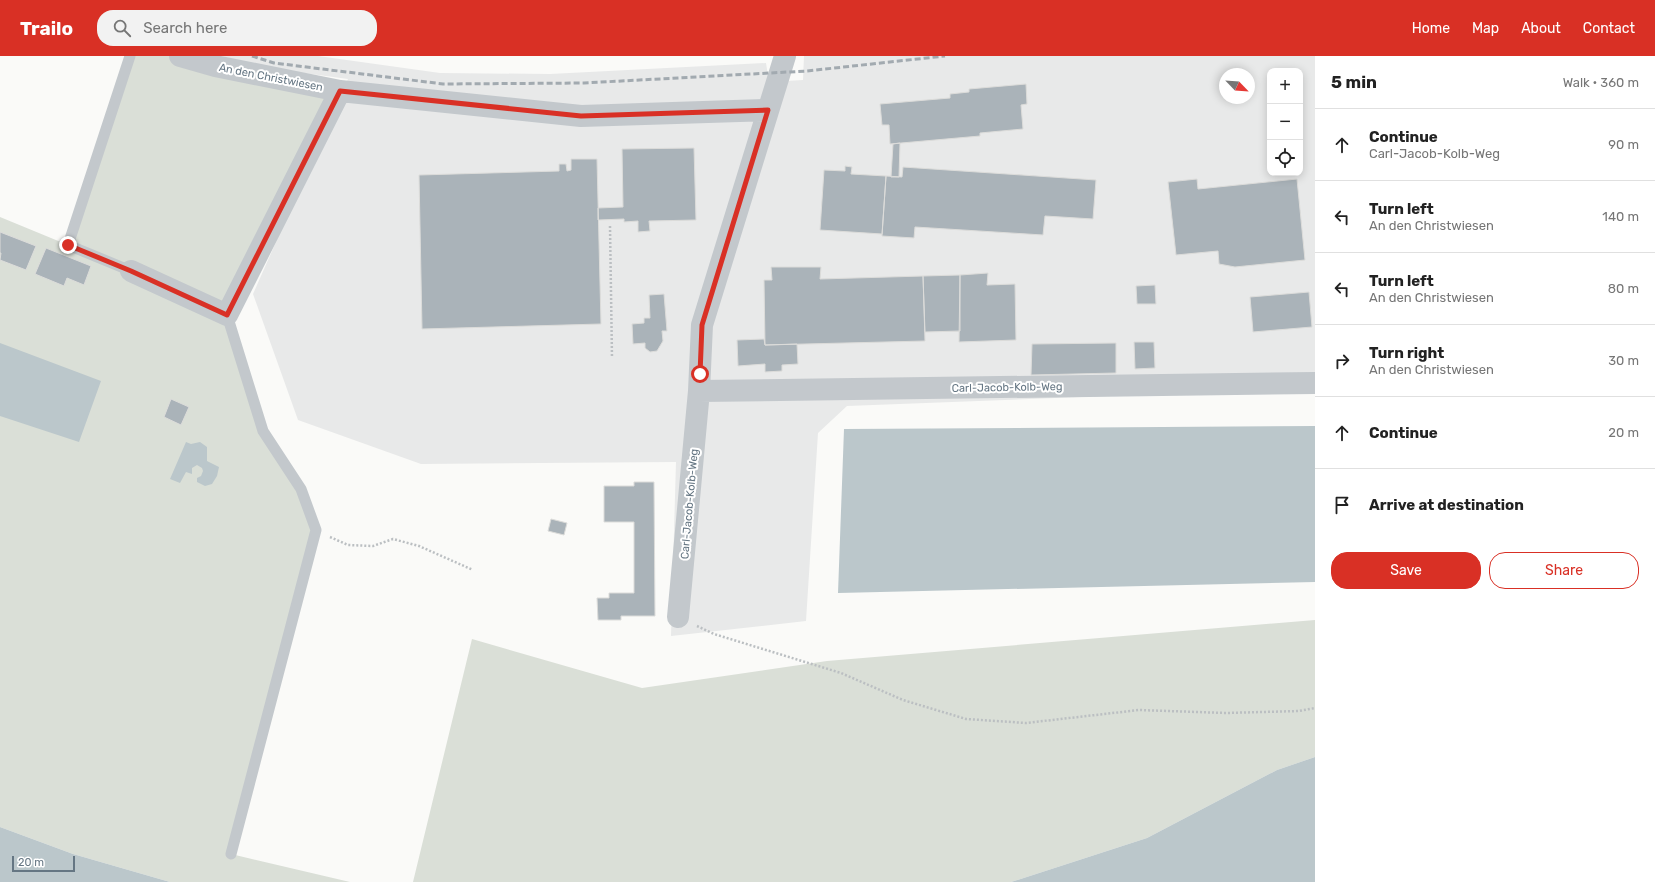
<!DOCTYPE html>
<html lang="en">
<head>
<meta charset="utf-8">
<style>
	body { margin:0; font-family:Rubik,sans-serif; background:#f2f2f2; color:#222 }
	.controls { position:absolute; right:12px; top:12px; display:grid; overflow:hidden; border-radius:8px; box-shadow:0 2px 10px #0003 }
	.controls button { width:36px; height:36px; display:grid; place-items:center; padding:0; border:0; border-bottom:1px solid #e0e0e0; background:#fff; color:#222; font:20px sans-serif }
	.compass { position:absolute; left:1219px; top:12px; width:36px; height:36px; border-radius:50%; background:#fff; box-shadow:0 2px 10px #0003; rotate:115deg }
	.scale { position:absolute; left:12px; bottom:10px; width:63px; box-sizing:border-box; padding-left:4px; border:2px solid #657683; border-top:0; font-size:11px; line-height:14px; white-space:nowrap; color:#657683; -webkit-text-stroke:3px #fff; paint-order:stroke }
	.stop { position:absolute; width:12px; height:12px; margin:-9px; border:3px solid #d93025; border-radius:50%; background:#fff }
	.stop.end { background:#d93025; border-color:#fff; box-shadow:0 1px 4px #0008 }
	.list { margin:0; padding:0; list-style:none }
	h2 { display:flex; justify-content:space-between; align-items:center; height:52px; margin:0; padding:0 16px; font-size:17px }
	h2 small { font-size:13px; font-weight:400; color:#767676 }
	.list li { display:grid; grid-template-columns:26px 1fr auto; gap:12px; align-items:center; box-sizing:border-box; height:72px; padding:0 16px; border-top:1px solid #e0e0e0 }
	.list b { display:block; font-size:15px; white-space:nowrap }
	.list p { margin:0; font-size:13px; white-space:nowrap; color:#767676 }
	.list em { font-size:13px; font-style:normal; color:#767676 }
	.actions { display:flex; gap:8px; padding:12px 16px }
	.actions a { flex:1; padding:9px 0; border:1px solid #d93025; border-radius:16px; text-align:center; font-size:14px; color:#d93025 }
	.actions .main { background:#d93025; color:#fff }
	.icon { flex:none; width:22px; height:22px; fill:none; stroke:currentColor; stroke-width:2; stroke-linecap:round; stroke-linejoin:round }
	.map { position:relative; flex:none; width:1315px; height:826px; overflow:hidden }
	header { display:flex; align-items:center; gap:24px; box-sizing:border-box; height:56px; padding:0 20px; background:#d93025; color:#fff }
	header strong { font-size:19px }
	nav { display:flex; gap:22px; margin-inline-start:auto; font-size:14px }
	.search { width:280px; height:36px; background:#f2f2f2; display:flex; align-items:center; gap:10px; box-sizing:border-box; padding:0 14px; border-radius:16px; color:#767676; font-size:15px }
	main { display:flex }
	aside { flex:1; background:#fff }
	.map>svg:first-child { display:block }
</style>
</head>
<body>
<header>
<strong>Trailo</strong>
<div class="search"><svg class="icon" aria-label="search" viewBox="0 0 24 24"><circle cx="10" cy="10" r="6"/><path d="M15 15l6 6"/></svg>Search here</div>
<nav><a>Home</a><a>Map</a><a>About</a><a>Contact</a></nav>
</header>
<main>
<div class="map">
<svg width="1315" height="826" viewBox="0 0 1315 826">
	<rect width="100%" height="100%" fill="#fafaf8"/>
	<path fill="#e8e9e9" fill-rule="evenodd" d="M221,0h97l122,17 110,1 216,-11 3,19 34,-2 1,-24h511v332l-468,18 -29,27 -12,188 -135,15 5,-174 -255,2 -123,-44 -45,-126 95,-215 -74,-10zM1270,15h30v102h-30zM1225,18h24v24h-24z"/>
	<path fill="#dadfd7" d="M130,0h50l160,35 -113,224 36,116 38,58 15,41 -85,324 119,28h-180l-97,-28 -73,-27v-610l68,28z
		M1315,564v137l-38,13 -130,68 -136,44h-598l59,-243 170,49 185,-27z"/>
	<path fill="#bbc7cb" d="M0,287l101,38 -22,61 -79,-26z
		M1315,370v156l-477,11 6,-164z
		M186,386l5,2 9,-2 7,5v14l12,6 -2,9 -5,8 -7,2 -8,-4v-4l4,-2 2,-5 -1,-3 -5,-3 -5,3v6l-6,-2 -6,11 -10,-4z
		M1315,701v125h-304l136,-44 130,-68z
		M0,771l73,27 97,28h-170z"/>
	<path fill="#aab3b9" stroke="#dcdcda" d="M1026,28l1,20 -6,1 2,24 -43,4v3l-90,8 -1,-19h-7l-2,-21 70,-6v-4l19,-2v-3z
		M900,87l-1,34h-8l2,-33z
		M694,92l2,72 -47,1 1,10 -12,1v-11l-14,1v-3l-26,1v-12l25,-1 -1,-58z
		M571,103h26l4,165 -179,5 -3,-154 140,-4v-7h7l1,7 4,-1z
		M845,110l7,1 -1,7 35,2 -4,58 -62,-4 4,-60 21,1z
		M903,111l193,13 -3,39 -48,-3 -2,19 -128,-8 -1,11 -32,-2 4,-60 16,1z
		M1197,123l1,10 99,-10 8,81 -70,7 -16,-3 -1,-13 -42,4 -8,-73z
		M0,176l36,14 -10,24 -26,-10 1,-7h-1z
		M46,192l45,18 -7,19 -17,-7 -3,8 -29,-12z
		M771,211h50l-1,12 103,-3 2,65 -160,4 -1,-65h8z
		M988,217l-1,12 28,-1 1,56 -57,2 1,-67z
		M960,219v56l-35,1 -2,-56z
		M1155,229l1,19h-19l-1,-18z
		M1309,236l3,35 -59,5 -3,-35z
		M664,238l3,37h-5l1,10 -6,10 -7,1 -5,-4v-5l-12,1 -1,-20 12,-1v-5h6l-1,-23z
		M764,283l1,6 32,-1 1,20 -16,1v6l-17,1v-8l-27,2 -1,-26z
		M1134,286h20l1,26 -20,1z
		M1116,287v30l-85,2 1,-31z
		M171,343l18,8 -8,18 -17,-8z
		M634,426h20l1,134h-34v4h-23l-1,-22h12v-5h25v-71h-30v-36h30z
		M551,463l16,4 -3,12 -16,-4z"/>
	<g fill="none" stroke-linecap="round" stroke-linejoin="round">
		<path stroke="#bbbfc2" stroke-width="2.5" stroke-dasharray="2 2" stroke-linecap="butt" d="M610,170l2,132
			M330,481l18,8 25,1 20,-7 26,7 54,24
			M697,570l17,8 127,39 62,27 63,19 60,4 113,-13 87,3 73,-2 16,-3"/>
		<path stroke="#c3c8cc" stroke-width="11" d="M130,0l-62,189 63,26
			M227,259l36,116 38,58 15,41 -85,324"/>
		<path stroke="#c3c8cc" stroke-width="22" d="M180,0l35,10 125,25 241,25 187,-6
			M785,0l-83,269 -3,66 616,-8
			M131,215l96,44 113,-224
			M678,561l21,-226"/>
		<path stroke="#a2aab0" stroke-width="3" stroke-dasharray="6 3" stroke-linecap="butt" d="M252,0l22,7 169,21 141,-1 223,-12 138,-15"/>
	</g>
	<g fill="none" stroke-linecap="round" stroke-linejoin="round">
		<path stroke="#d93025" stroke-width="5" d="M68,189l63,26 96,44 113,-224 241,25 187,-6 -66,215 -2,49"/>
	</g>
	<g text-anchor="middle" stroke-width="4" stroke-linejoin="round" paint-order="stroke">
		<g font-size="11" fill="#657683" stroke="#fff">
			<text transform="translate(271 21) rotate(11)" y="4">An den Christwiesen</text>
			<text transform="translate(1007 331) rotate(-1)" y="4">Carl-Jacob-Kolb-Weg</text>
			<text transform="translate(689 448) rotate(-85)" y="4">Carl-Jacob-Kolb-Weg</text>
		</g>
	</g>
</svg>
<div class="controls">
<button>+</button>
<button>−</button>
<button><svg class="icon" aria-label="locate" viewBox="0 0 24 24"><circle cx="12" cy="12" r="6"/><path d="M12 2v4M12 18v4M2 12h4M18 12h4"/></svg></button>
</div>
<svg class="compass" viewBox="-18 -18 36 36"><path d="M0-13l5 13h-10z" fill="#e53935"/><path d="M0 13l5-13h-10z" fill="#767676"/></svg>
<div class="scale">20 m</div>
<div class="stop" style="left:700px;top:318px"></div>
<div class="stop end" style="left:68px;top:189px"></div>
</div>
<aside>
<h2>5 min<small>Walk · 360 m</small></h2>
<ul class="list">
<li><svg class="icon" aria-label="ahead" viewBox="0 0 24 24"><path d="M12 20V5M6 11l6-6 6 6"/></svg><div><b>Continue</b><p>Carl-Jacob-Kolb-Weg</p></div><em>90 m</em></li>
<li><svg class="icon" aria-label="left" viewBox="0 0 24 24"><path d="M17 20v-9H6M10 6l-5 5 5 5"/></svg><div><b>Turn left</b><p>An den Christwiesen</p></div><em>140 m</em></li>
<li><svg class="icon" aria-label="left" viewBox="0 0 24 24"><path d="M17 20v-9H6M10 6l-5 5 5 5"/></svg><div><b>Turn left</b><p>An den Christwiesen</p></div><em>80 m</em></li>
<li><svg class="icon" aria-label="right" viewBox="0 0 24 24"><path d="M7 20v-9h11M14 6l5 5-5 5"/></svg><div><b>Turn right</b><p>An den Christwiesen</p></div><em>30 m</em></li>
<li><svg class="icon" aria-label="ahead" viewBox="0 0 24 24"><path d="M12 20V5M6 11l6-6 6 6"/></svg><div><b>Continue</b></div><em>20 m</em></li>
<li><svg class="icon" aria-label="arrive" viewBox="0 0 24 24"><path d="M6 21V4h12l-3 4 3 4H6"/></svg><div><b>Arrive at destination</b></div></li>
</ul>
<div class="actions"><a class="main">Save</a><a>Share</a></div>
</aside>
</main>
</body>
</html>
